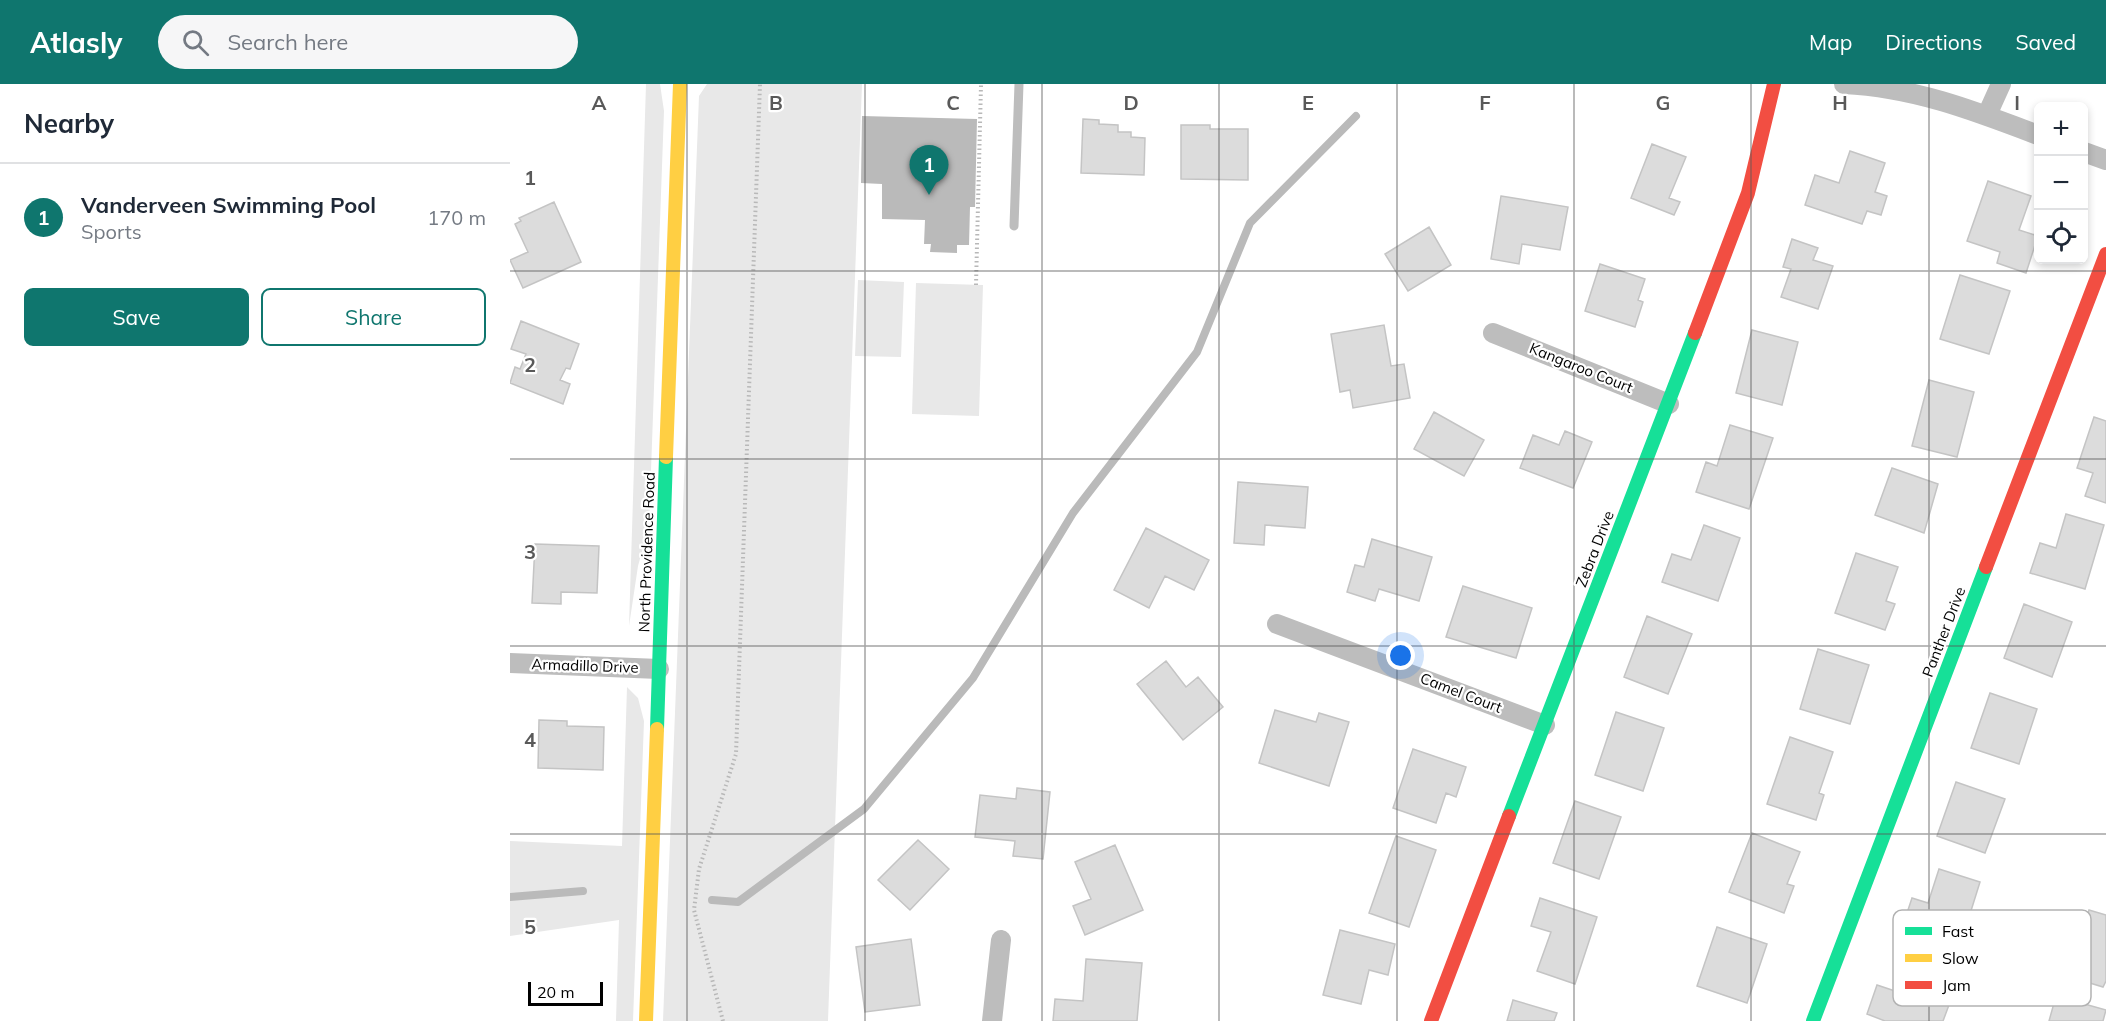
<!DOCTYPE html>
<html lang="en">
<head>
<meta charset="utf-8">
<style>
	body { margin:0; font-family:Mulish,sans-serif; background:#f6f6f7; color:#1f2937 }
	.controls { position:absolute; right:18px; top:18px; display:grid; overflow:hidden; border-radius:9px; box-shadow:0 3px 9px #0003 }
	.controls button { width:54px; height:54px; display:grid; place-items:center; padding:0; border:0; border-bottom:2px solid #e0e1e3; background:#fff; color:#1f2937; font:30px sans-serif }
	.scale { position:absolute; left:18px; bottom:15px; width:75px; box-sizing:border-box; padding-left:6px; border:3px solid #000; border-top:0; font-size:16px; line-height:21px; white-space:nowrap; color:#000; -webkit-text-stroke:4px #fff; paint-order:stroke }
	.you { position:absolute; left:891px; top:572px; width:21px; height:21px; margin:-15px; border:4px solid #fff; border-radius:50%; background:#1a73e8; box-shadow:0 0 0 9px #1a73e833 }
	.badge { display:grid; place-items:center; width:39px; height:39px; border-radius:50%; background:#0f766e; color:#fff; font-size:20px; font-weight:700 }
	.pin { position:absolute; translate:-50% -50px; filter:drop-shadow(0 2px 3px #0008) }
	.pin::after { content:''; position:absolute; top:32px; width:21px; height:18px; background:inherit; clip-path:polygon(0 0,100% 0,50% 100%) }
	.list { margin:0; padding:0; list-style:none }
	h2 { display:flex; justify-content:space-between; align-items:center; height:78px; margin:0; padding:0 24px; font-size:26px }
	h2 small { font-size:20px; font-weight:400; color:#747a83 }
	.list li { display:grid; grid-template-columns:39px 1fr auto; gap:18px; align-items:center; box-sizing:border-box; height:108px; padding:0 24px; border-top:2px solid #e0e1e3 }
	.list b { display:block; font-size:22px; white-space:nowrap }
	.list p { margin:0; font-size:20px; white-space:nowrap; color:#747a83 }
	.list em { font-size:20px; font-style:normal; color:#747a83 }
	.actions { display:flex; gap:12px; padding:18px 24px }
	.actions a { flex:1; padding:14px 0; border:2px solid #0f766e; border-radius:9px; text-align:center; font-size:21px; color:#0f766e }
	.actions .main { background:#0f766e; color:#fff }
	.icon { flex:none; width:33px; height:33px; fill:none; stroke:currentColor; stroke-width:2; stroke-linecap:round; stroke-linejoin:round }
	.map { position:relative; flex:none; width:1596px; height:937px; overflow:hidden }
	header { display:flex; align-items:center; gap:36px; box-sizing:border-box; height:84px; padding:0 30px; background:#0f766e; color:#fff }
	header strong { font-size:28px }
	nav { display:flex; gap:33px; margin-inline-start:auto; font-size:21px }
	.search { width:420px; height:54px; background:#f6f6f7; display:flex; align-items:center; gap:15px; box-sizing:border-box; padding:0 21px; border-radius:33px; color:#747a83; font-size:22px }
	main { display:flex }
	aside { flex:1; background:#fff }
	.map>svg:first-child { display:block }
</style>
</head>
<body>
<header>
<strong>Atlasly</strong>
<div class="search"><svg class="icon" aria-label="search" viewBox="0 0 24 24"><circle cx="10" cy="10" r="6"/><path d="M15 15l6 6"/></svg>Search here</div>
<nav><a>Map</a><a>Directions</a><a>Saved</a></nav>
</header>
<main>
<aside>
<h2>Nearby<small></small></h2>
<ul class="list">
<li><span class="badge">1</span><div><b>Vanderveen Swimming Pool</b><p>Sports</p></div><em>170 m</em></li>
</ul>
<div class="actions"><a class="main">Save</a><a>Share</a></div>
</aside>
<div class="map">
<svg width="1596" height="937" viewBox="0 0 1596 937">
	<rect width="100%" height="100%" fill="#fff"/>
	<path fill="#e8e8e8" d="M136,0h14l4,27 -15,415 -11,40 -9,60z
		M197,0h155l-34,937h-165l36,-925z
		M348,196l46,2 -3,75 -46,-1z
		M406,199l67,2 -4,131 -67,-2z
		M117,603l11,11 6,23 -11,300h-17l3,-101 -109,16v-95l112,5z"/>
	<path fill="#bababa" d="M352,32l115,3 -2,88h-5l-1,38h-12v8l-27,-1 1,-8h-7l1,-24 -43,-1v-35l-21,-1z"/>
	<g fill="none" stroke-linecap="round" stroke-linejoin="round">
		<path stroke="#bababa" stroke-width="8" d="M0,813l73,-6
			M202,816l26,2 126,-93 109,-131 100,-165 124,-161 53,-129 106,-107"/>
	</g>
	<path fill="#dcdcdc" stroke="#c4c4c4" stroke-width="1.5" d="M573,35l16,1v4l19,1v7h13v5l14,1 -1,37 -63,-2z
		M671,41h29v4h38v51l-67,-1z
		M1142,60l34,13 -17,41 11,4 -6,13 -43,-17z
		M1340,67l35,12 -10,29 12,4 -6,19 -14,-4 -5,13 -57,-19 10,-30 24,8z
		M1478,97l43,15 -12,34 19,6 -12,37 -29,-10 3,-11 -33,-11z
		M991,112l67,11 -8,43 -38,-6 -3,20 -28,-5z
		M44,118l27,60 -58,26 -13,-28 18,-8 -13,-28 6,-3 -2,-3z
		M919,143l22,38 -43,26 -23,-37z
		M1282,155l26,9 -5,12 20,6 -15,43 -37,-12 10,-28 -8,-2z
		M1090,180l45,15 -7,21 5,2 -8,25 -50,-16z
		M1450,191l50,16 -21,63 -49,-15z
		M11,237l58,23 -9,25 -4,-1 -6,12 10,4 -7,20 -53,-21 5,-16 5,2 6,-15 -15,-5z
		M874,241l7,41 13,-2 6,34 -57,10 -3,-18 -10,2 -9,-58z
		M1242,246l46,12 -16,63 -46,-12z
		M1419,296l45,12 -17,65 -45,-11z
		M924,328l50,28 -20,36 -50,-27z
		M1584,333l12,4v82l-21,-7 8,-23 -16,-5z
		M1220,341l43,13 -24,71 -53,-17 10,-30 11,4z
		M1055,347l27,11 -19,46 -53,-20 13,-33 26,10z
		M1382,384l46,16 -14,49 -49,-18z
		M728,398l70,5 -3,41 -40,-3 -1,20 -30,-2z
		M1556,430l38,11 -19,64 -55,-16 10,-30 16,5z
		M1194,441l36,13 -22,63 -56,-19 10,-28 19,6z
		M636,444l63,32 -15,30 -29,-14 -16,32 -35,-18z
		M862,455l60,18 -13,44 -40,-12 -4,12 -28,-9 8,-27 9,2z
		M25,460l64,2 -2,47 -36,-1v12l-29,-1z
		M1346,469l42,14 -12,34 9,3 -10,26 -50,-17z
		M953,502l69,22 -16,50 -70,-21z
		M1514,520l48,18 -20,55 -48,-19z
		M1137,532l45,18 -24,60 -44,-17z
		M1308,565l51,16 -19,59 -50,-15z
		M656,577l20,26 12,-10 25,30 -40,33 -46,-56z
		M1480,609l47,16 -18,55 -48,-16z
		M765,626l41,12 3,-9 30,9 -20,64 -70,-23z
		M1106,628l48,16 -21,63 -48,-16z
		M29,636l28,1v5l37,1 -1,43 -65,-2z
		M1280,653l43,15 -14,41 5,2 -8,25 -49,-16z
		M903,665l53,18 -10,30 -10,-4 -10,30 -43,-15z
		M1446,698l49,17 -20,54 -48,-17z
		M507,704l33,4 -7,67 -30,-3 2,-15 -40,-4 5,-42 36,4z
		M1065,717l46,16 -22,62 -46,-16z
		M1242,749l48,19 -13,32 7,2 -10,27 -55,-21z
		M886,752l40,14 -27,77 -40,-14z
		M408,756l31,29 -39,41 -32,-30z
		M605,761l28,65 -58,25 -12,-29 18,-7 -16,-37z
		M1429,785l41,13 -10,32 12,3 -6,20 -14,-5 -4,14 -56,-18 10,-30 16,5z
		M1030,814l57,19 -22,67 -38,-13 14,-39 -20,-6z
		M1579,826l17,5v66l-3,6 -36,-11z
		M1207,843l50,17 -20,59 -50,-17z
		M830,846l55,14 -7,31 -19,-5 -8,34 -38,-9z
		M401,855l9,66 -55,7 -9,-65z
		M1397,873l40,15 -10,28 12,5 -6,16h-58l-18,-7 10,-29 18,6z
		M576,875l56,4 -5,58h-84l2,-22 28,2z
		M1546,912l50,14 -3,11h-54z
		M1003,916l44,13 -3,8h-47z"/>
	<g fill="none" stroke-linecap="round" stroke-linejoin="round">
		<path stroke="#b8b8b8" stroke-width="4" stroke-dasharray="1.5 3" stroke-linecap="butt" d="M466,201l5,-200
			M213,937l-29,-111 5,-41 37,-115 24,-670"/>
		<path stroke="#bdbdbd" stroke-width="9" d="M504,142l5,-142"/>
		<path stroke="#bdbdbd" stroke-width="20" d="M1334,0c69,3 131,27 194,51
			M1477,31l14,-31
			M1574,68l22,8
			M983,249l176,71
			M767,540l268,101
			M0,579l149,6
			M482,937l9,-81"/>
		<path stroke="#16e098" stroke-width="14" d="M147,645l9,-272
			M999,732l186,-483
			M1303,937l173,-454"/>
		<path stroke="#ffcf43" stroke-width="14" d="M156,373l14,-373
			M136,937l11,-292"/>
		<path stroke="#f24e42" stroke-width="14" d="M1185,249l53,-140 26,-109
			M1476,483l120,-313
			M921,937l78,-205"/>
	</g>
	<path fill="none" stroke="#595959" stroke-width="1.5" stroke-opacity="0.55" d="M177,0v937M355,0v937M532,0v937M709,0v937M887,0v937M1064,0v937M1241,0v937M1419,0v937M0,187h1596M0,375h1596M0,562h1596M0,750h1596"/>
	<g text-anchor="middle" stroke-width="4.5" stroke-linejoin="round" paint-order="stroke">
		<g font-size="15" fill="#000" stroke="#fff">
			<text transform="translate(1071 284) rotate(22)" y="5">Kangaroo Court</text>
			<text transform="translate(1085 465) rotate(-69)" y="5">Zebra Drive</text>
			<text transform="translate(137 468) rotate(-88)" y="5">North Providence Road</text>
			<text transform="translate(1434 548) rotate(-69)" y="5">Panther Drive</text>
			<text transform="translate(75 582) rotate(2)" y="5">Armadillo Drive</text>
			<text transform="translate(951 609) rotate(21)" y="5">Camel Court</text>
		</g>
	</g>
	<rect x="1383" y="826" width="198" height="96" rx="9" fill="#fff" stroke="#b2b2b2" stroke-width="1.5"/>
	<rect x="1395" y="843" width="27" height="8" fill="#16e098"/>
	<rect x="1395" y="870" width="27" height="8" fill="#ffcf43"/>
	<rect x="1395" y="897" width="27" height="8" fill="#f24e42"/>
	<g font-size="16" fill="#000">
		<text x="1432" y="853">Fast</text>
		<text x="1432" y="880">Slow</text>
		<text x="1432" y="907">Jam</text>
	</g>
	<g font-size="20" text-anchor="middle" font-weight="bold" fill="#595959" stroke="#fff" stroke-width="4.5" stroke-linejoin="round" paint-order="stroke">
		<text x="89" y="26">A</text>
		<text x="266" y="26">B</text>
		<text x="443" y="26">C</text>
		<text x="621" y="26">D</text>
		<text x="798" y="26">E</text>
		<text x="975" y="26">F</text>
		<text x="1153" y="26">G</text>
		<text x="1330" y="26">H</text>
		<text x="1507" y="26">I</text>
		<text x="20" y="101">1</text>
		<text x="20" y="288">2</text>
		<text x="20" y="475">3</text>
		<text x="20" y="663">4</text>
		<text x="20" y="850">5</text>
	</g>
</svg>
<div class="controls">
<button>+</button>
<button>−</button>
<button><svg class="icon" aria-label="locate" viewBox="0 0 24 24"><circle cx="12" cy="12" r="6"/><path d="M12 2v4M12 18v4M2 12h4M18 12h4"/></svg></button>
</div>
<div class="scale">20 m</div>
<div class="you"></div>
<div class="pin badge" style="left:419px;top:111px">1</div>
</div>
</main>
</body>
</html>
